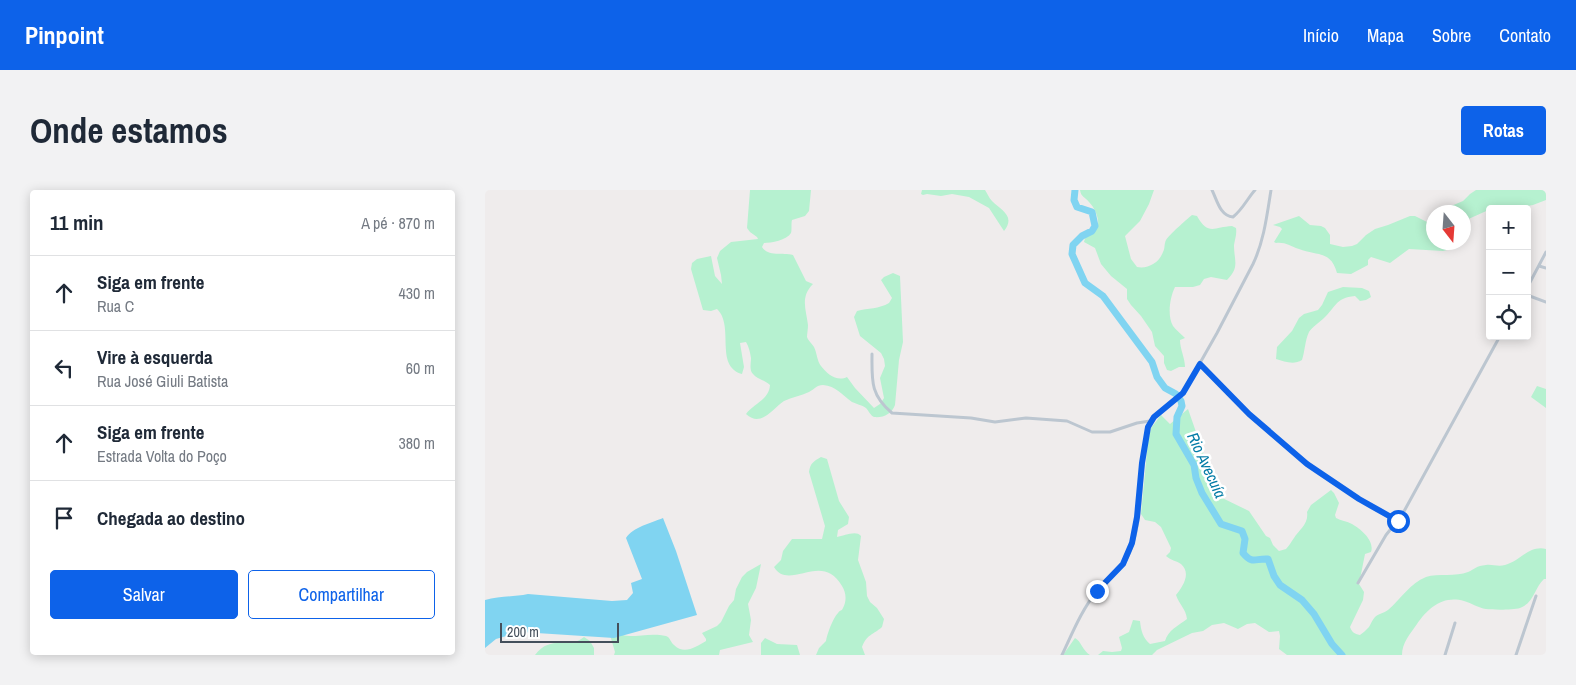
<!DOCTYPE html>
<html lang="pt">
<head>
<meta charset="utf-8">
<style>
	body { margin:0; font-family:"Archivo Narrow",sans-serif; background:#f2f2f3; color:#1f2937 }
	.controls { position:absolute; right:15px; top:15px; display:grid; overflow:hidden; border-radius:5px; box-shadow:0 2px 12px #0003 }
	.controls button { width:45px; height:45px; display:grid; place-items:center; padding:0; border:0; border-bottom:1px solid #e0e1e3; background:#fff; color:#1f2937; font:25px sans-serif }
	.compass { position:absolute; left:941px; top:15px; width:45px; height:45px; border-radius:50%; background:#fff; box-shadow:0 2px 12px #0003; rotate:163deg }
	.scale { position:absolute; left:15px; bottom:12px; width:119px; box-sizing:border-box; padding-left:5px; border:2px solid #444f5b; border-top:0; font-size:14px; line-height:18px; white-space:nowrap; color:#444f5b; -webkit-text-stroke:4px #fff; paint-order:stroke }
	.stop { position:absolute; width:15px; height:15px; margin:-11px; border:4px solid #0d62e9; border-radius:50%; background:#fff }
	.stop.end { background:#0d62e9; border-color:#fff; box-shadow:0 1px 5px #0008 }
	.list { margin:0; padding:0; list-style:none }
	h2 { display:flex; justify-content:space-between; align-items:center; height:65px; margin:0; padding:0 20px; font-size:21px }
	h2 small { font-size:16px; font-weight:400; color:#747a83 }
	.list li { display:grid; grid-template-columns:32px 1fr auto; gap:15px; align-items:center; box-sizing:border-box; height:75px; padding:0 20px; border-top:1px solid #e0e1e3 }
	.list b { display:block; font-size:19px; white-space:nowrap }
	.list p { margin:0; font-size:16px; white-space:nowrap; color:#747a83 }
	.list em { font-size:16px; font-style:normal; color:#747a83 }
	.actions { display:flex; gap:10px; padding:15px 20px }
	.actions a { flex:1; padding:11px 0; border:1px solid #0d62e9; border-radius:5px; text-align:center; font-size:18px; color:#0d62e9 }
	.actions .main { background:#0d62e9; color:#fff }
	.icon { flex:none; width:28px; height:28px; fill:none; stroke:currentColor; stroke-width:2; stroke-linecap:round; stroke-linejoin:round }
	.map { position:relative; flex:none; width:1061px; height:465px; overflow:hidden; border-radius:5px }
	header { display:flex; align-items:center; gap:30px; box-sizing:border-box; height:70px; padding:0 25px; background:#0d62e9; color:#fff }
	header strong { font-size:24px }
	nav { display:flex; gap:28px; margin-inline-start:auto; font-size:18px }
	.intro { display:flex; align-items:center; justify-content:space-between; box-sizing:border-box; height:120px; padding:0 30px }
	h1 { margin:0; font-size:35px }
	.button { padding:12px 22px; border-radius:5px; background:#0d62e9; color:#fff; font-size:18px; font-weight:700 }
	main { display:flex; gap:30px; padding:0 30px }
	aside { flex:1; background:#fff; border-radius:5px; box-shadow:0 2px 12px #0003 }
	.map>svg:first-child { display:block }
</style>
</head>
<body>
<header>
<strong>Pinpoint</strong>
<nav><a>Início</a><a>Mapa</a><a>Sobre</a><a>Contato</a></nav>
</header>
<div class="intro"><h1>Onde estamos</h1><a class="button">Rotas</a></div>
<main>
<aside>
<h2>11 min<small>A pé · 870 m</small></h2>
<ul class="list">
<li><svg class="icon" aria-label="ahead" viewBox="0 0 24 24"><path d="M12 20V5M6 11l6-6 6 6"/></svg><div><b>Siga em frente</b><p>Rua C</p></div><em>430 m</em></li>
<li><svg class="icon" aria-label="left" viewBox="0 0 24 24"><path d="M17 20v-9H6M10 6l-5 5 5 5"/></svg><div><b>Vire à esquerda</b><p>Rua José Giuli Batista</p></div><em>60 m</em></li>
<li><svg class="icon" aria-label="ahead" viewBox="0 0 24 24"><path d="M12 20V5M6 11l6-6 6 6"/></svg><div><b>Siga em frente</b><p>Estrada Volta do Poço</p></div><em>380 m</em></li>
<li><svg class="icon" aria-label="arrive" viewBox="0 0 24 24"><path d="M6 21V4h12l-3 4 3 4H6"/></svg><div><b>Chegada ao destino</b></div></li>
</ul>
<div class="actions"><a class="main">Salvar</a><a>Compartilhar</a></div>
</aside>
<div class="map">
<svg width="1061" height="465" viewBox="0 0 1061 465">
	<rect width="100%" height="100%" fill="#efecec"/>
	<path fill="#b6f1d0" d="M265,0h61l-2,21 -4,5 -13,4c-1,3 0,10 -1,13 -4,7 -20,10 -27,10l-2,4c6,10 21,5 31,8l13,26 7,3c-13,13 -7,25 -5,41 0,4 -1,9 -1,12 1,3 5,7 7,10 3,6 3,14 7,19 6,8 16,16 26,11l8,11 19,20 6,-4 4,-6 -4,-20 5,-12 -1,-7 -3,-6 -21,-17 -6,-19 3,-6c11,-3 22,-2 32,-8l3,-5 -11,-18 3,-3 9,-4 7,3 3,66 -4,18 -4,45c-3,9 -12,13 -21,12 -4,-2 -5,-6 -8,-9 -4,-3 -10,-4 -14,-6 -10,-7 -16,-16 -29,-17 -7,0 -8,4 -14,7 -8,4 -17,5 -25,9 -12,8 -23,27 -38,13 8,-11 23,-14 24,-29 -5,-5 -13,-6 -17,-11 -4,-4 -2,-11 -2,-16 -1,-6 -2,-11 -5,-16l-6,1 4,24 -2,7c-28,-8 -7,-48 -25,-65l-6,2 -8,-1 -12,-41 1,-6 5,-4 14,-3 4,20 7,8 -1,-9 -4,-17 3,-7 11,-9 27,-3 -1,-2 -7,-5 -3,-4z
		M437,0h63c2,3 4,8 7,11 9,9 24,15 12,30l-15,-23 -20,-11 -17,-3 -11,2 -14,-2 -4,1 -2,-1z
		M595,0h74l-5,14 -9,17 -15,15 6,23 6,8c11,2 22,-4 26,-15 2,-3 1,-8 3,-12 3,-5 20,-20 26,-25l5,1c11,20 17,11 35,10l4,2c1,6 -1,11 -2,17 0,16 6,22 -7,35l-16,-3 -7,2 -4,6 -7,2h-18c-5,10 -8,29 -2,39 3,4 8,8 12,12l-5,2c0,9 5,18 5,27h-6l-8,4 -4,-1 -3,-7v-7l-9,-10 -3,-14 -11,-16 -10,-11 -4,-6v-10l-16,-13 -10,-12 -6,-16 -11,-6c1,-9 13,-10 14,-18 1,-7 -4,-17 -9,-22 -4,-5 -8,-5 -9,-12z
		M991,0h70v10l-13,5 -17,3h-23l-29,13 -1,-9h-26l26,-11 7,-7z
		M814,26l11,9 11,1 4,2 5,7v9l13,3 9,-1 5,-2 9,-9 9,-6 13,-4 22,-9h5l14,7 4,-6v25l25,1 -1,3 -2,2 -12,3 -34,-2 -19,14 -19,-6 -3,3v5l-17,9 -14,-1c-6,-23 -21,-17 -38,-24 -10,-3 -13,-7 -23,-6l-2,-1 8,-13 -2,-2 -7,-2z
		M858,97l19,1 7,3 2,6 -5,3 -6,1 -5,-5c-20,2 -19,11 -31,22 -5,5 -12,9 -15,14 -4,8 -4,19 -7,28 -8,5 -17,2 -26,-1l1,-12 15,-16 7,-13 5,-4 14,-4 4,-5 6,-13z
		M1052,196l9,3v19l-15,-11z
		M703,219l15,43 9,41 37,18 17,25 4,2 3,7 6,6 7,-2c3,-3 5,-7 8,-11 5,-8 15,-14 13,-26l4,-7 20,-15 3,3 5,10 -4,12 1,3c5,3 11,3 16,6 9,5 23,17 19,28l-6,2 -6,30 5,8 -1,8 -13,27c2,5 4,7 10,8 3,-2 6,-5 9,-8 2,-3 3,-7 6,-10 3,-3 9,-4 13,-7 13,-11 22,-27 38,-33 12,-4 30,0 42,-5 7,-3 8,-6 18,-7 6,-1 12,2 19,0 15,-4 24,-20 41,-16v30h-2c-9,8 -10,24 -24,29 -7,2 -26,2 -34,1 -8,-1 -14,-6 -22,-8 -21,-6 -36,7 -47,23 -7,10 -15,19 -15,31h-115l-8,-6 1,-13 -1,-5 -10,1 -14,-9 -8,1 -9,5 -14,-6 -12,2 -9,6 -11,2 -35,17 -5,5h-54l5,-4 9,1 9,-1 1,-3 -3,-11 10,-5 4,-12 7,1c1,10 3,17 10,23l15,-3c3,-11 13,-15 22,-22 -1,-10 -8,-15 -11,-24 6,-8 16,-21 5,-31 -4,-3 -11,-4 -15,-8l4,-4 1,-4 -10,-21 -6,-5 -10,-2 -4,-6 7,-73 3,-13 10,-13 9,9z
		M336,267l6,2 12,42 10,16 -1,7 -10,6 -1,7c7,-1 19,-7 24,-1l-3,24 8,22 1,14 3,6 7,6 7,11 -2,8c-9,8 -15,7 -20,20l3,8h-49l3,-7 7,-7c1,-7 7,-23 12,-28 3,-4 3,-1 5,-5 4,-7 3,-16 -1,-22 -20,-36 -53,6 -68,-19l7,-7 2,-9 9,-12h30l3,-13 -16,-54c1,-9 5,-11 12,-15z
		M276,374l-5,24 -8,16 3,16 -2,15 4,7 -33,8 -1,5h-105l1,-3 -5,-17c7,-2 13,1 20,1 11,0 24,-3 36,0 5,2 4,6 8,9 10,10 22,2 32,-4v-2l-4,-6 15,-7 4,-4 8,-16 5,-6 2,-11 6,-12 5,-5z
		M99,447l6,4 4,7v7h-59c17,-22 32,-4 49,-18z
		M280,448l12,6 20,1 3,10h-39v-12z
		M590,448c6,3 8,13 15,17h-27z"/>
	<path fill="#80d4f1" d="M178,328l13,33 21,64 -83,23 -93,-6 -25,7 -11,9v-48c14,-4 29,-3 43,-6l84,7 15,-1 6,-7 -2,-10 11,-4 -16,-41c7,-11 25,-15 37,-20z"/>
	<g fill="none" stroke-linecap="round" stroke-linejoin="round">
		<path stroke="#80d4f1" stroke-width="7" d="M590,0l-1,10 3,7 15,5 3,14 -3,5 -10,5 -9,9 -1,9 13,29 18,13 49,66 5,15 8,11 11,6 5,7 1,5 -5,11 -1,17 18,31 2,13 6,15 19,31 21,7 3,8 -2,14c10,12 12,5 25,6l6,17 6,9 22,15 12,14 18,30 10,11"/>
		<path stroke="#bcc6d0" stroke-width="3" d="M727,0c5,10 8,26 21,27 10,-8 14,-18 22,-27
			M1054,76l7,2
			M1042,98l19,-36
			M1042,105l19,7
			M387,164c0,26 -2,41 20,59l79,5 24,4 31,-4 41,3 25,11h18l27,-9 13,-2
			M715,174l49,50 58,49 52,36 39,22
			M873,393l28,-48 16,-20 98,-179
			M577,465c10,-21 20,-46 35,-64 9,-11 22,-19 29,-31 20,-37 12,-92 22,-133l6,-10 29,-24 34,-60 36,-69c11,-23 14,-49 18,-74
			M960,465l10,-32
			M1031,465l20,-59"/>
	</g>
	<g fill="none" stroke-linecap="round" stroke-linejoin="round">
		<path stroke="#0d62e9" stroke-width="6" d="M612,401l26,-27 9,-21 5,-26 5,-54 6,-36 6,-10 29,-24 17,-29 49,50 58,50 52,35 39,22"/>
	</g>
	<g text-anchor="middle" stroke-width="5" stroke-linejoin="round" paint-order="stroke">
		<g font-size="16" font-style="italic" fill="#047ca7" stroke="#fff">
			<text transform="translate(722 275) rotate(65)" y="6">Rio Avecuía</text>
		</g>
	</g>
</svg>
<div class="controls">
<button>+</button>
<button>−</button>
<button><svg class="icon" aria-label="locate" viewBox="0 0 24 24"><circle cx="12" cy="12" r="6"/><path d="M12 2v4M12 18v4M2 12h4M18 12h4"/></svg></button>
</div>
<svg class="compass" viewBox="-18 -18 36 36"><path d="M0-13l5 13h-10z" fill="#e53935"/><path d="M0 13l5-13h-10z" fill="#747a83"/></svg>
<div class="scale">200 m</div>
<div class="stop" style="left:913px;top:331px"></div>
<div class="stop end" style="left:612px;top:401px"></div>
</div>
</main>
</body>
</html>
